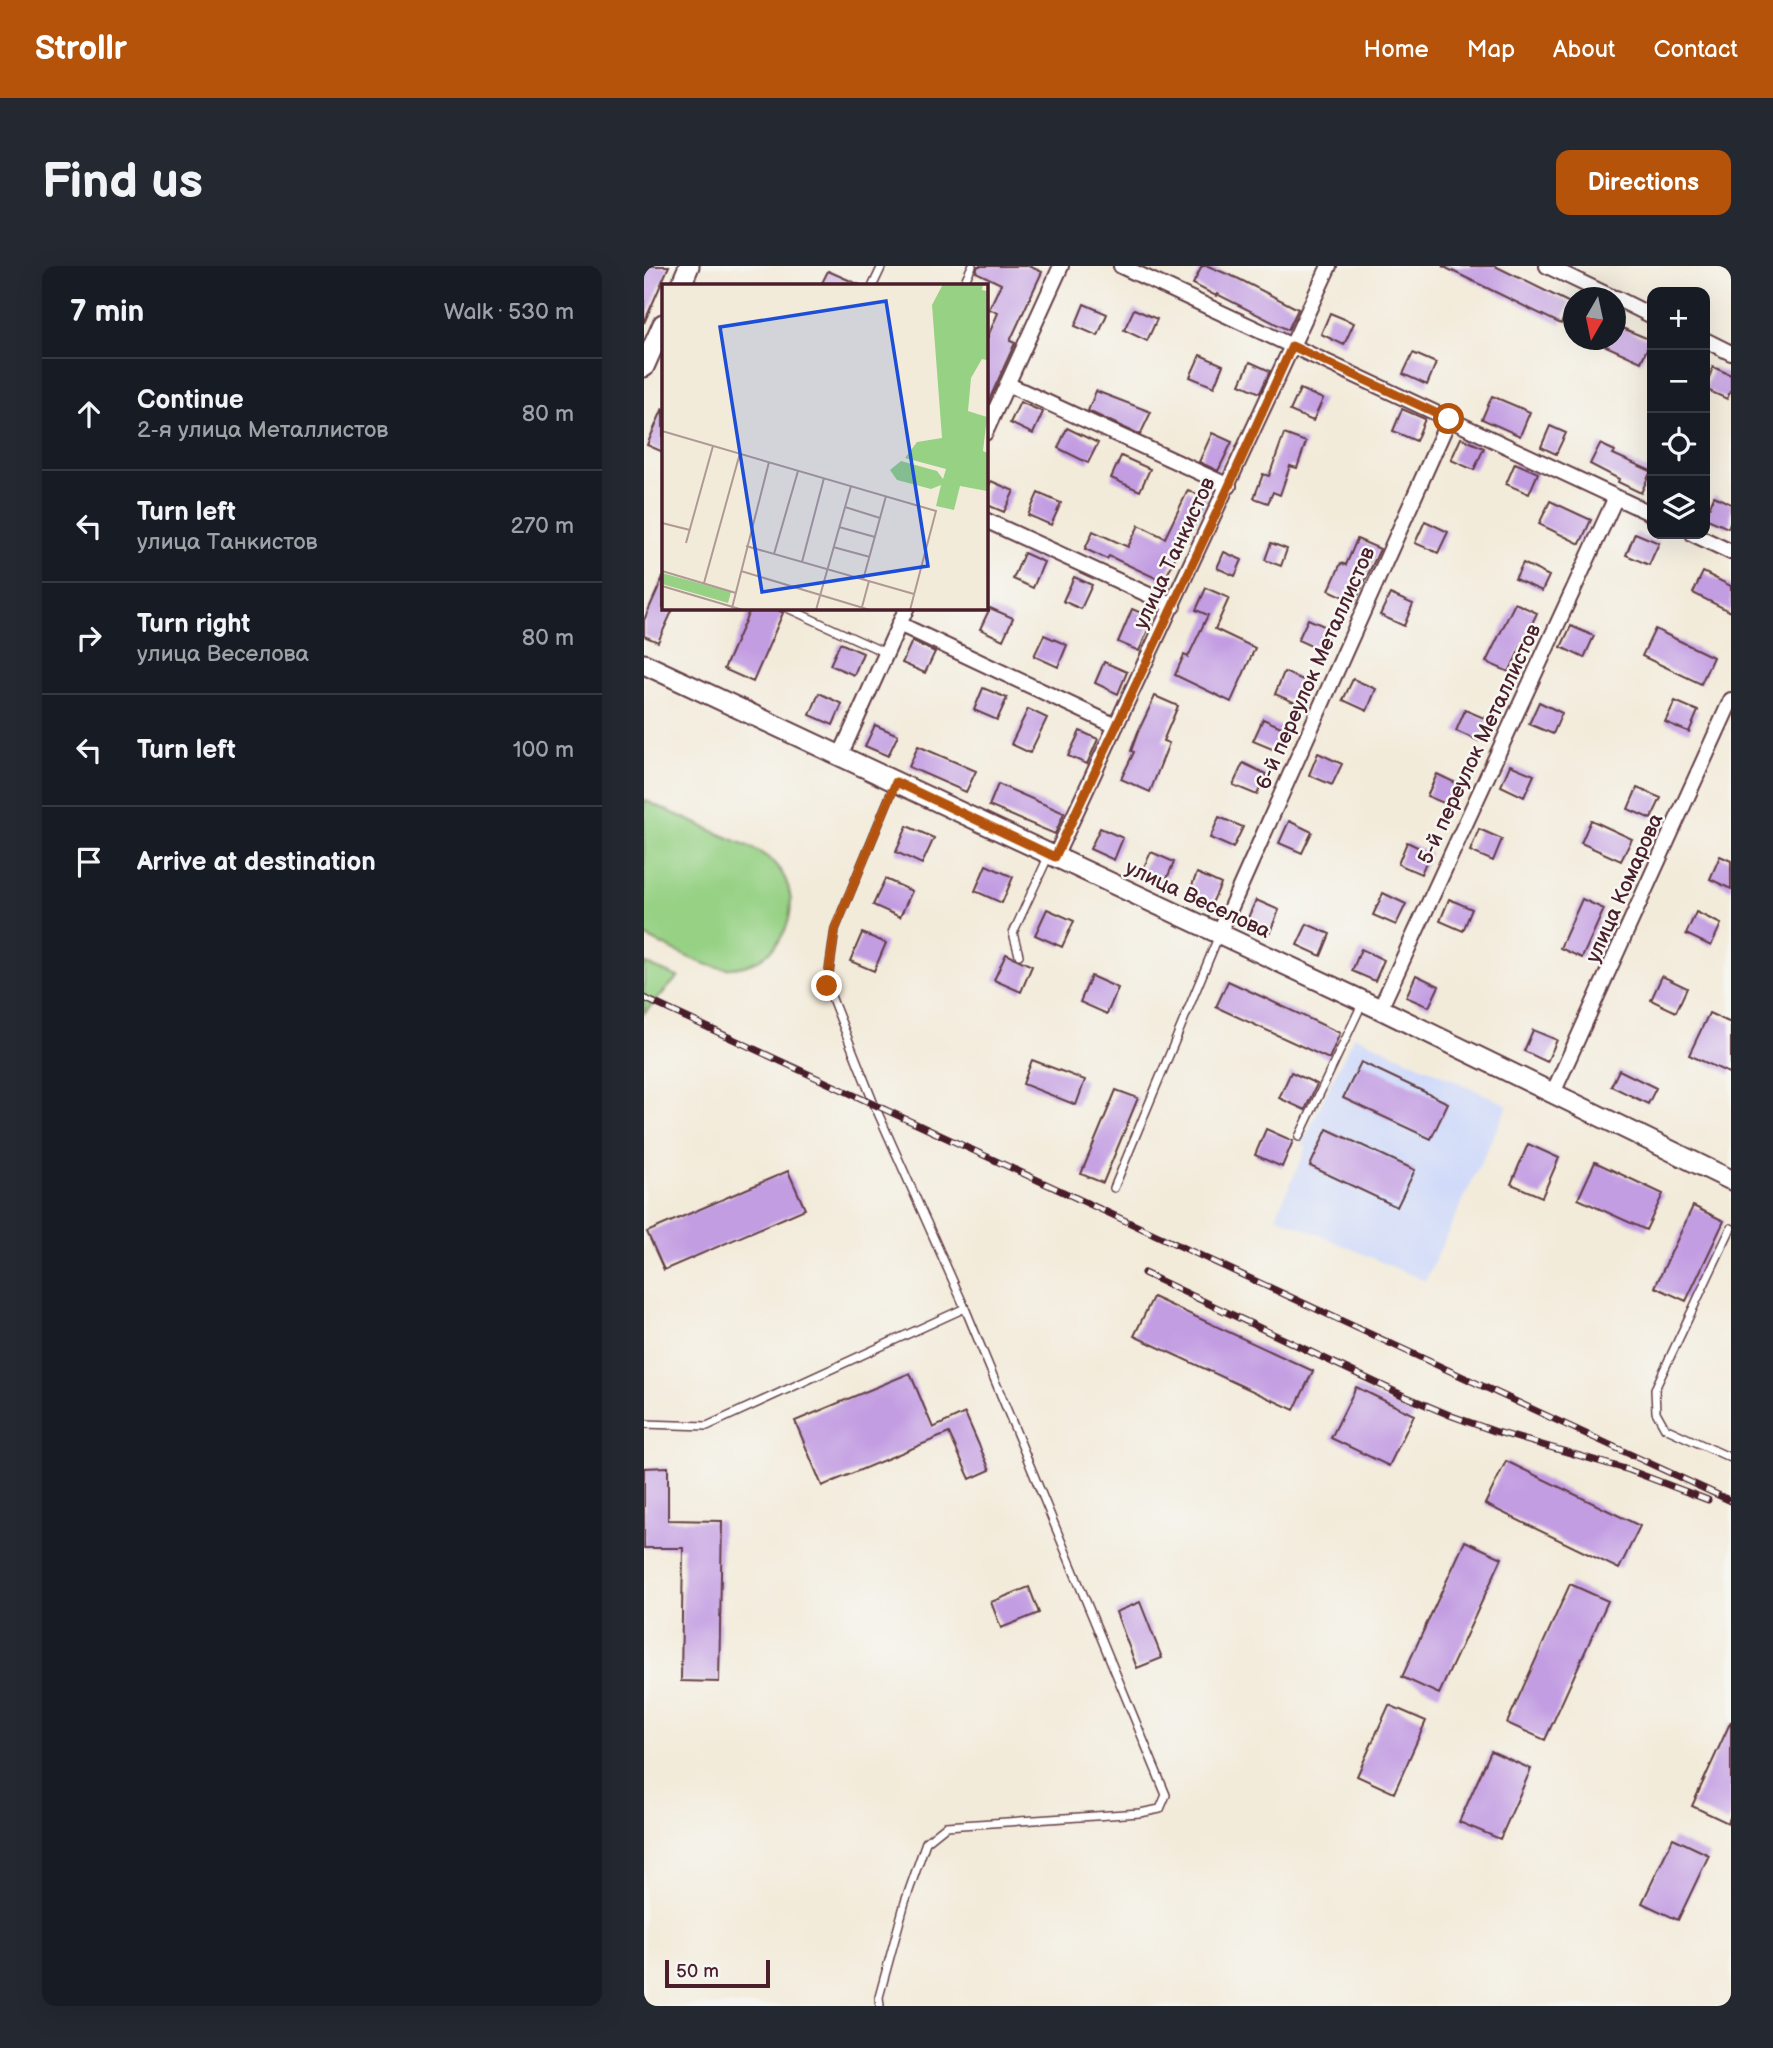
<!DOCTYPE html>
<html lang="en">
<head>
<meta charset="utf-8">
<style>
	body { margin:0; font-family:"Balsamiq Sans",sans-serif; background:#242831; color:#f1f3f6 }
	.controls { position:absolute; right:21px; top:21px; display:grid; overflow:hidden; border-radius:14px; box-shadow:0 7px 28px #0002 }
	.controls button { width:63px; height:63px; display:grid; place-items:center; padding:0; border:0; border-bottom:2px solid #363941; background:#171b24; color:#f1f3f6; font:35px sans-serif }
	.compass { position:absolute; left:919px; top:21px; width:63px; height:63px; border-radius:50%; background:#171b24; box-shadow:0 7px 28px #0002; rotate:189deg }
	.scale { position:absolute; left:21px; bottom:18px; width:105px; box-sizing:border-box; padding-left:7px; border:4px solid #4a1f2b; border-top:0; font-size:19px; line-height:24px; white-space:nowrap; color:#4a1f2b; -webkit-text-stroke:5px #f6f6f2; paint-order:stroke }
	.stop { position:absolute; width:21px; height:21px; margin:-16px; border:5px solid #b45309; border-radius:50%; background:#fff }
	.stop.end { background:#b45309; border-color:#fff; box-shadow:0 2px 7px #0008 }
	.list { margin:0; padding:0; list-style:none }
	h2 { display:flex; justify-content:space-between; align-items:center; height:91px; margin:0; padding:0 28px; font-size:30px }
	h2 small { font-size:23px; font-weight:400; color:#9ea1a6 }
	.list li { display:grid; grid-template-columns:46px 1fr auto; gap:21px; align-items:center; box-sizing:border-box; height:112px; padding:0 28px; border-top:2px solid #363941 }
	.list b { display:block; font-size:26px; white-space:nowrap }
	.list p { margin:0; font-size:23px; white-space:nowrap; color:#9ea1a6 }
	.list em { font-size:23px; font-style:normal; color:#9ea1a6 }
	.icon { flex:none; width:38px; height:38px; fill:none; stroke:currentColor; stroke-width:2; stroke-linecap:round; stroke-linejoin:round }
	.map { position:relative; flex:none; width:1087px; height:1740px; overflow:hidden; border-radius:14px }
	header { display:flex; align-items:center; gap:42px; box-sizing:border-box; height:98px; padding:0 35px; background:#b45309; color:#fff }
	header strong { font-size:33px }
	nav { display:flex; gap:38px; margin-inline-start:auto; font-size:24px }
	.intro { display:flex; align-items:center; justify-content:space-between; box-sizing:border-box; height:168px; padding:0 42px }
	h1 { margin:0; font-size:49px }
	.button { padding:18px 32px; border-radius:14px; background:#b45309; color:#fff; font-size:24px; font-weight:700 }
	main { display:flex; gap:42px; padding:0 42px }
	aside { flex:1; background:#171b24; border-radius:14px; box-shadow:0 7px 28px #0002 }
	.map>svg:first-child { display:block }
</style>
</head>
<body>
<header>
<strong>Strollr</strong>
<nav><a>Home</a><a>Map</a><a>About</a><a>Contact</a></nav>
</header>
<div class="intro"><h1>Find us</h1><a class="button">Directions</a></div>
<main>
<aside>
<h2>7 min<small>Walk · 530 m</small></h2>
<ul class="list">
<li><svg class="icon" aria-label="ahead" viewBox="0 0 24 24"><path d="M12 20V5M6 11l6-6 6 6"/></svg><div><b>Continue</b><p>2-я улица Металлистов</p></div><em>80 m</em></li>
<li><svg class="icon" aria-label="left" viewBox="0 0 24 24"><path d="M17 20v-9H6M10 6l-5 5 5 5"/></svg><div><b>Turn left</b><p>улица Танкистов</p></div><em>270 m</em></li>
<li><svg class="icon" aria-label="right" viewBox="0 0 24 24"><path d="M7 20v-9h11M14 6l5 5-5 5"/></svg><div><b>Turn right</b><p>улица Веселова</p></div><em>80 m</em></li>
<li><svg class="icon" aria-label="left" viewBox="0 0 24 24"><path d="M17 20v-9H6M10 6l-5 5 5 5"/></svg><div><b>Turn left</b></div><em>100 m</em></li>
<li><svg class="icon" aria-label="arrive" viewBox="0 0 24 24"><path d="M6 21V4h12l-3 4 3 4H6"/></svg><div><b>Arrive at destination</b></div></li>
</ul>
</aside>
<div class="map">
<svg width="1087" height="1740" viewBox="0 0 1087 1740">
	<rect width="100%" height="100%" fill="#f6f6f2"/>
	<filter id="ink" filterUnits="userSpaceOnUse"><feTurbulence type="fractalNoise" baseFrequency=".0143" numOctaves="2"/><feDisplacementMap in="SourceGraphic" scale="14" xChannelSelector="R" yChannelSelector="G"/><feConvolveMatrix kernelMatrix="1 2 1 2 8 2 1 2 1" color-interpolation-filters="sRGB"/></filter>
	<filter id="wash" filterUnits="userSpaceOnUse"><feTurbulence type="fractalNoise" baseFrequency=".00686" numOctaves="4" result="noise"/><feDisplacementMap in="SourceGraphic" scale="28" xChannelSelector="R" yChannelSelector="G"/><feGaussianBlur stdDeviation="1.57" result="paint"/><feColorMatrix in="noise" values="0 0 0 0 0 0 0 0 0 0 0 0 0 0 0 0 0 1.4 0 .05"/><feComposite in="paint" operator="in"/></filter>
	<g filter="url(#wash)">
		<rect width="100%" height="100%" fill="#f3ebda"/>
		<path fill="#d0daf9" d="M710,769l154,70 -83,176 -149,-65 31,-69 -5,-3z"/>
		<path fill="#96d184" stroke="#707858" stroke-width="2" d="M0,534c26,12 52,23 78,35 18,8 38,14 52,28 39,40 5,109 -51,105 -24,-2 -56,-22 -79,-32z
			M0,697l34,14 -34,36z"/>
		<g id="blocks">
			<path fill="#c39de2" d="M0,0h25l-25,57z
				M334,0h51l13,6 -32,69 5,2 -30,66v-66l13,-30 -9,-4 12,-25 -25,-12z
				M558,0h6l31,13 59,30 -10,21 -71,-36 -1,2 -23,-12z
				M798,0h53l75,37 -9,21z
				M184,5l32,14h-39z
				M440,38l23,10 -9,22 -23,-10z
				M490,43l23,10 -10,22 -23,-11z
				M686,47l24,10 -10,22 -23,-11z
				M971,59l36,15 -10,22 -48,-22h22z
				M769,87l23,10 -9,22 -24,-11z
				M556,89l23,10 -9,22 -24,-10z
				M606,96l20,9 -10,22 -20,-9z
				M1069,101l18,8v14l-4,10 -22,-10z
				M656,123l23,10 -10,22 -23,-10z
				M452,125l55,21 -11,23 -52,-24z
				M848,130l38,16 -10,24 -38,-17z
				M376,136l23,10 -10,22 -23,-11z
				M19,142v44l-16,-7z
				M758,143l23,10 -9,22 -23,-10z
				M906,160l16,7 -10,21 -15,-7z
				M423,162l31,15 -10,20 -30,-15z
				M568,167l20,9 -14,29 -19,-9z
				M640,168l22,8 -9,26 -7,-2 -10,29 -7,-3 -5,11 -14,-5 9,-24 6,2z
				M817,172l23,10 -10,22 -23,-10z
				M956,178l15,7 -2,3 38,17 -10,22 -23,-11 1,-3 -29,-15z
				M477,190l29,13 -10,22 -29,-13z
				M871,197l23,10 -9,21 -23,-10z
				M347,215l23,10 -10,21 -19,-8v-11z
				M544,224l19,9 -15,29 -3,-1 -25,55 -55,-26 -2,3 -22,-10 8,-18 35,16 11,-22 26,13z
				M394,227l23,10 -10,22 -23,-10z
				M1070,230l17,8v16l-3,8 -23,-10z
				M906,235l41,19 -11,24 -41,-20z
				M781,255l23,11 -10,21 -23,-10z
				M991,267l24,10 -10,22 -23,-10z
				M713,273l23,10 -25,53 -26,-12 12,-27 5,2z
				M627,277l16,6 -6,17 -16,-6z
				M580,286l18,8 -7,16 -18,-8z
				M380,287l20,9 -11,26 -20,-9z
				M879,297l26,13 -7,15 -27,-12z
				M1059,306l28,14v26l-38,-19z
				M19,311v30h11l-16,35 -14,-6v-16z
				M430,311l18,8 -11,24 -18,-8z
				M562,322l23,10 -14,31 40,19 -24,54 -56,-27 9,-20 4,2 20,-42 -12,-5z
				M746,328l23,10 -9,22 -24,-11z
				M871,337l22,10 -28,59 -23,-10z
				M107,341h22l10,6 -30,69 -29,-13z
				M346,342l23,10 -10,22 -23,-11z
				M488,343l21,9 -14,33 -21,-9z
				M664,353l23,10 -9,22 -24,-11z
				M927,360l23,10 -10,22 -23,-11z
				M1011,363l58,28 -12,27 -59,-28z
				M400,369l23,10 -9,22 -24,-11z
				M268,375l23,11 -10,21 -23,-10z
				M196,377l23,10 -9,22 -24,-10z
				M460,396l23,10 -9,22 -23,-11z
				M640,406l24,10 -10,22 -23,-10z
				M709,413l23,10 -9,22 -24,-11z
				M339,422l24,10 -10,22 -23,-10z
				M175,427l23,11 -9,21 -23,-10z
				M511,430l23,10 -15,35 6,2 -19,49 -29,-13 13,-27 -3,-1 7,-19z
				M1031,435l23,10 -9,21 -24,-10z
				M895,436l23,11 -9,21 -24,-10z
				M384,443l19,9 -17,35 -19,-9z
				M821,444l24,10 -10,21 -23,-10z
				M619,453l23,10 -9,22 -24,-10z
				M231,459l23,10 -10,21 -23,-10z
				M436,465l18,8 -11,25 -19,-8z
				M274,480l58,25 -10,21 -57,-25z
				M674,487l24,11 -10,21 -23,-10z
				M599,497l23,11 -9,21 -24,-10z
				M866,499l24,10 -10,22 -23,-11z
				M793,508l23,11 -9,21 -24,-10z
				M354,518l66,29 -9,21 -66,-28z
				M993,522l24,10 -10,21 -23,-10z
				M575,551l24,10 -10,21 -23,-10z
				M947,554l41,19 -11,22 -40,-18z
				M645,555l23,11 -10,21 -23,-10z
				M263,560l27,12 -12,26 -26,-12z
				M456,562l23,10 -9,22 -24,-11z
				M835,563l23,10 -9,22 -23,-10z
				M763,576l23,11 -9,21 -23,-10z
				M507,586l23,10 -9,21 -24,-10z
				M1076,590l11,5v28l-21,-10z
				M342,599l27,12 -11,26 -27,-12z
				M553,607l24,11 -10,21 -23,-10z
				M241,613l27,12 -12,26 -27,-12z
				M739,627l23,11 -10,21 -23,-10z
				M805,633l23,10 -9,22 -23,-10z
				M938,633l22,10 -22,49 -22,-10z
				M612,634l23,10 -9,22 -24,-10z
				M403,643l27,12 -12,26 -27,-12z
				M1052,646l25,12 -10,22 -25,-12z
				M663,658l23,10 -9,22 -24,-11z
				M218,667l24,10 -12,28 -24,-10z
				M717,683l23,11 -9,21 -23,-10z
				M362,688l26,12 -11,26 -27,-12z
				M772,709l23,11 -10,21 -23,-10z
				M447,710l27,12 -11,26 -27,-12z
				M1018,710l25,12 -11,24 -25,-12z
				M584,715l112,52 -11,26 -113,-52z
				M1065,747l22,10v51l-42,-19z
				M889,764l24,10 -10,22 -23,-11z
				M388,794l53,20 -9,25 -53,-21z
				M717,796l87,41 -17,36 -88,-41z
				M975,804l37,18 -8,16 -37,-18z
				M647,806l26,12 -12,26 -26,-12z
				M472,824l22,8 -35,85 -22,-9z
				M622,863l27,12 -11,26 -27,-12z
				M683,863l88,41 -18,37 -87,-41z
				M884,878l31,14 -17,39 -31,-13z
				M951,896l68,32 -17,36 -68,-31z
				M144,905l17,38 -141,61 -17,-38z
				M1049,940l31,15 -38,80 -31,-14z
				M509,1031l160,74 -19,39 -160,-74z
				M266,1107l23,55 32,-15 25,57 -20,9 -21,-46 -127,53 -27,-65z
				M712,1121l58,28 -25,51 -58,-28z
				M862,1195l134,65 -21,43 -134,-65z
				M24,1201v53l54,1 -3,161 -38,-1 2,-133h-39v-80z
				M821,1275l37,17 -63,136 -37,-17z
				M926,1318l38,17 -63,139 -38,-17z
				M385,1321l10,26 -38,15 -10,-26z
				M496,1336l22,56 -25,10 -21,-56z
				M745,1439l37,16 -32,72 -37,-17z
				M1087,1455v94l-3,8 -36,-17z
				M847,1485l40,18 -31,70 -41,-17z
				M1029,1572l36,17 -31,65 -36,-17z"/>
		</g>
	</g>
	<g filter="url(#ink)">
		<use href="#blocks" fill-opacity="0" stroke="#633e45" stroke-width="2"/>
		<g fill="none" stroke-linecap="round" stroke-linejoin="round">
			<g stroke="#633e45" stroke-width="10">
				<path id="service" d="M229,19l9,-19
					M319,19l9,-19
					M141,341l101,46
					M375,689l-6,-22 36,-78
					M655,871l64,-135
					M470,922l105,-253
					M1087,962l-76,161 1,23 9,16 66,30
					M0,1158l63,2 258,-118
					M236,1740l-1,-9 26,-95 21,-60 20,-16 194,-13 20,-4 6,-14 -201,-487 -91,-204 -47,-118 8,-57 60,-145"/>
			</g>
			<g stroke="#633e45" stroke-width="18">
				<path id="minor" d="M477,0l531,248
					M903,0l67,32
					M972,32l36,18
					M1061,74l26,13
					M363,118l222,102
					M341,167l76,-167
					M341,254l188,86
					M1049,268l38,18
					M255,358l217,102
					M196,490l67,-149
					M411,591l274,-591
					M575,668l230,-515
					M736,743l236,-512
					M909,827l178,-393"/>
			</g>
			<g stroke="#633e45" stroke-width="23">
				<path id="tertiary" d="M37,19l8,-19
					M0,101l19,-43
					M0,398l736,345 351,171"/>
			</g>
			<use href="#service" stroke="#fff" stroke-width="7"/>
			<use href="#minor" stroke="#fff" stroke-width="14"/>
			<use href="#tertiary" stroke="#fff" stroke-width="19"/>
			<g stroke="#4a1f2b" stroke-width="7">
				<path id="rail" d="M0,732l1087,503
					M500,1007l258,122 50,21 42,15 135,39 79,30"/>
			</g>
			<use href="#rail" stroke="#f6f6f2" stroke-width="4.5" stroke-dasharray="13" stroke-linecap="butt"/>
		</g>
	</g>
	<g fill="none" stroke-linecap="round" stroke-linejoin="round" filter="url(#ink)">
		<path stroke="#b45309" stroke-width="9" d="M183,720l8,-57 61,-147 159,75 174,-371 63,-140 157,73"/>
	</g>
	<g text-anchor="middle" stroke-width="5" stroke-linejoin="round" paint-order="stroke">
		<g font-size="21" fill="#4a1f2b" stroke="#f6f6f2">
			<text transform="translate(530 287) rotate(-65)" y="7">улица Танкистов</text>
			<text transform="translate(671 402) rotate(-66)" y="7">6-й переулок Металлистов</text>
			<text transform="translate(835 478) rotate(-65)" y="7">5-й переулок Металлистов</text>
			<text transform="translate(980 622) rotate(-66)" y="7">улица Комарова</text>
			<text transform="translate(554 633) rotate(25)" y="7">улица Веселова</text>
		</g>
	</g>
	<g transform="translate(18 18)">
		<rect width="326" height="326" fill="#f3ebda"/>
		<path d="M281,0h40l-1,6 5,1v69l-5,-1 -11,19 -3,33 19,6 -4,34 4,2v38l-27,-5 -6,24 -18,-4 5,-21 -10,4 -34,-9 -7,-10 11,-9 36,10 6,8 3,-10 -41,-11 12,-16 25,-4 -10,-133zM0,289l69,19 -3,11 -66,-19z" fill="#96d184"/>
		<path fill="none" stroke="#af9994" stroke-width="2" d="M0,147l274,80 -26,99M183,223l35,11M0,239l28,7M177,243l36,10M24,259l27,-97M84,262l168,48M171,263l37,10M112,270l24,-83M140,278l22,-84M0,287l74,22M79,287l129,39M201,296l23,-84M42,299l36,-130M0,302l81,24M200,323l7,-26M70,324l37,-146M154,326l35,-124"/>
		<path fill="#1d4ed8" fill-opacity="0.15" stroke="#1d4ed8" stroke-width="3.5" d="M224,17l42,265 -166,26 -42,-265z"/>
		<rect width="326" height="326" fill="none" stroke="#4a1f2b" stroke-width="3.5"/>
	</g>
</svg>
<div class="controls">
<button>+</button>
<button>−</button>
<button><svg class="icon" aria-label="locate" viewBox="0 0 24 24"><circle cx="12" cy="12" r="6"/><path d="M12 2v4M12 18v4M2 12h4M18 12h4"/></svg></button>
<button><svg class="icon" aria-label="layers" viewBox="0 0 24 24"><path d="M12 4l9 5-9 5-9-5zM3 14l9 5 9-5"/></svg></button>
</div>
<svg class="compass" viewBox="-18 -18 36 36"><path d="M0-13l5 13h-10z" fill="#e53935"/><path d="M0 13l5-13h-10z" fill="#9ea1a6"/></svg>
<div class="scale">50 m</div>
<div class="stop" style="left:805px;top:153px"></div>
<div class="stop end" style="left:183px;top:720px"></div>
</div>
</main>
</body>
</html>
